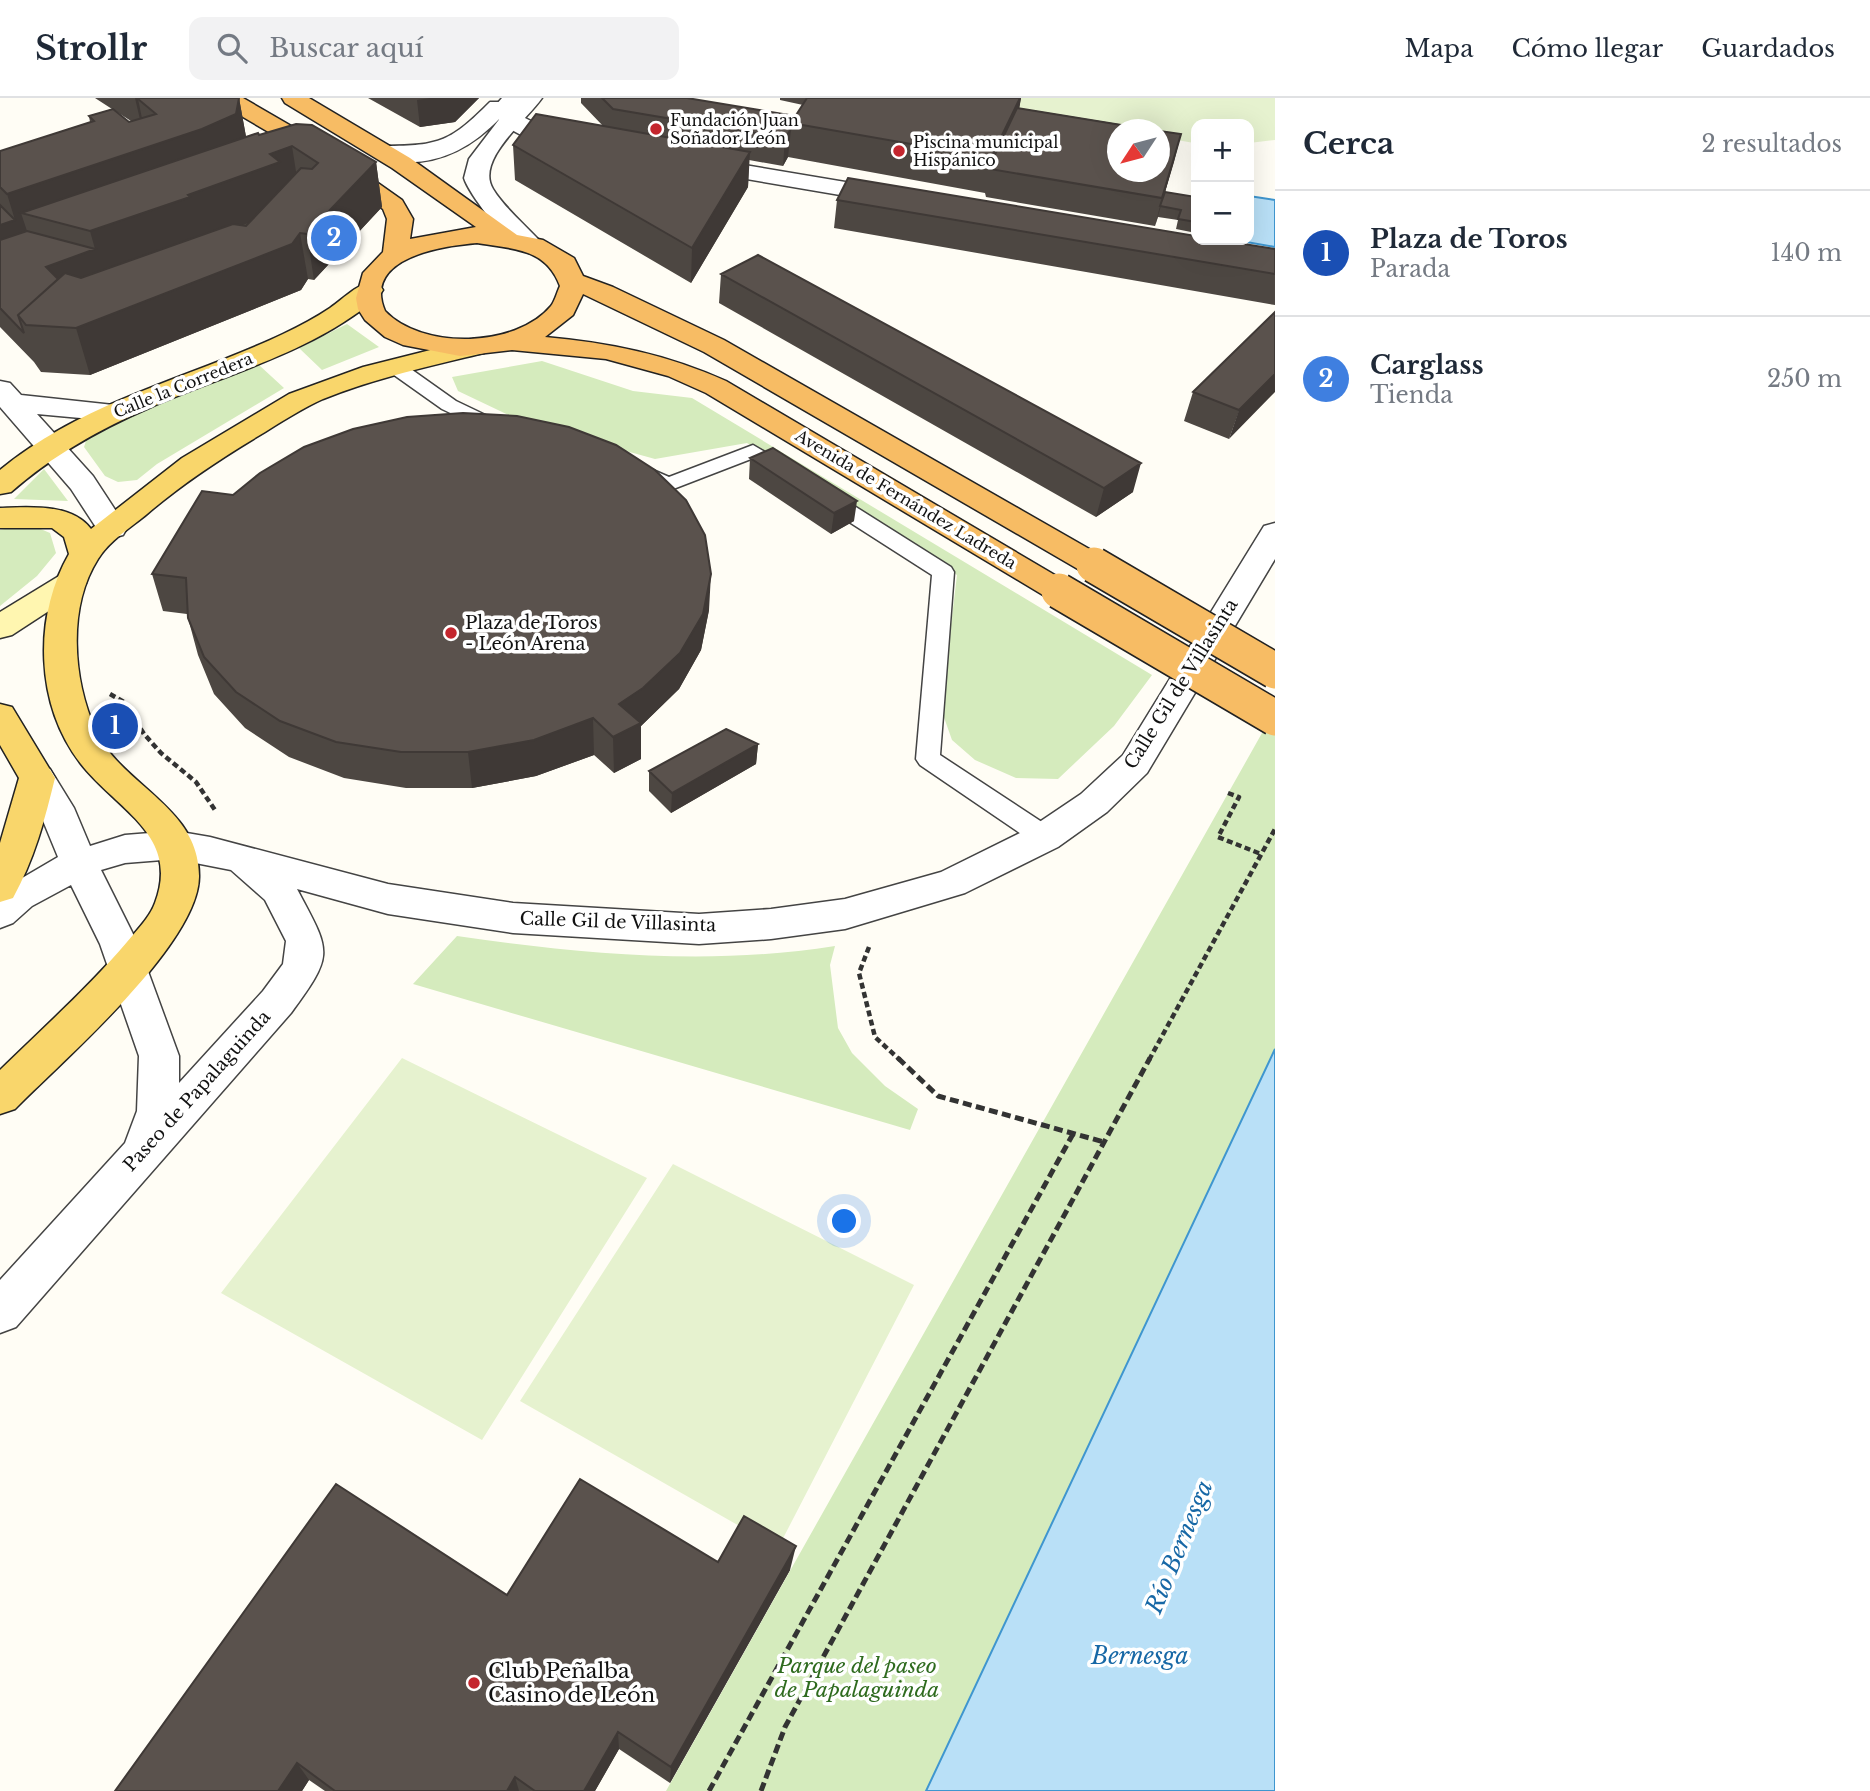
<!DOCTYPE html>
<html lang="es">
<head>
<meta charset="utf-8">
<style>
	body { margin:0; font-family:"Libre Baskerville",serif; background:#f2f2f3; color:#1f2937 }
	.controls { position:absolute; right:21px; top:21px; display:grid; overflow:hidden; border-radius:14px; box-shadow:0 7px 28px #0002 }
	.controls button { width:63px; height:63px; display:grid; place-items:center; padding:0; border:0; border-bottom:2px solid #e0e1e3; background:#fff; color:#1f2937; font:35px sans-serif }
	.compass { position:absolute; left:1107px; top:21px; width:63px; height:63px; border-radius:50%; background:#fff; box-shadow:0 7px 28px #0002; rotate:234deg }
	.you { position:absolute; left:845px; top:1124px; width:24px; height:24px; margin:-18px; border:5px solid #fff; border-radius:50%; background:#1a73e8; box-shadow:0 0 0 10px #1a73e833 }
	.badge { display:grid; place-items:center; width:46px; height:46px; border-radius:50%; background:#ea580c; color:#fff; font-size:23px; font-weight:700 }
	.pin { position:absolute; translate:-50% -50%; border:4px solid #fff; box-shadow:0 2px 7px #0006 }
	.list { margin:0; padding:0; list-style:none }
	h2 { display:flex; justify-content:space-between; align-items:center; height:91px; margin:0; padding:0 28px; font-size:30px }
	h2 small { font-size:23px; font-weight:400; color:#747a83 }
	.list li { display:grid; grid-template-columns:46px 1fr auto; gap:21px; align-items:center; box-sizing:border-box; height:126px; padding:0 28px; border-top:2px solid #e0e1e3 }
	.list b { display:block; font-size:26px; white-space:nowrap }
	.list p { margin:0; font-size:23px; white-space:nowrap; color:#747a83 }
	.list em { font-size:23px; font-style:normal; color:#747a83 }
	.icon { flex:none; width:38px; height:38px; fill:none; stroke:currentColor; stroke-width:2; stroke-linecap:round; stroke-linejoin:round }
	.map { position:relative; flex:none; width:1275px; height:1693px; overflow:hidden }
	header { display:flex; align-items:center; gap:42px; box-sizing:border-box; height:98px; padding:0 35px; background:#fff; border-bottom:2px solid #e0e1e3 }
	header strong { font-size:33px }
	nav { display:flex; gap:38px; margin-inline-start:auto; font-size:24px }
	.search { width:490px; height:63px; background:#f2f2f3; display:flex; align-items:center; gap:18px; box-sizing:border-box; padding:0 24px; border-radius:14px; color:#747a83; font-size:26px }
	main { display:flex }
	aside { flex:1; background:#fff }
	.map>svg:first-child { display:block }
</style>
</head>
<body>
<header>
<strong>Strollr</strong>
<div class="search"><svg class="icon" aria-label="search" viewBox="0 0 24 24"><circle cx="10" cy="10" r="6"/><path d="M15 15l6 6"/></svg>Buscar aquí</div>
<nav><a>Mapa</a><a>Cómo llegar</a><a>Guardados</a></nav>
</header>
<main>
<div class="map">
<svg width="1275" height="1693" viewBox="0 0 1275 1693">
	<rect width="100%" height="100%" fill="#fffdf5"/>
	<path fill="#d5ebbd" d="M347,226l32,23 -57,23 -23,-22z
		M542,263l91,30 59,7 460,277 -38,51 -56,53 -42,-1 -41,-18 -23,-20 -11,-31 16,-134 -210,-132 -92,16 -130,-36 -67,-32 -6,-14z
		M259,267l25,23 -127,76 -20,16 -19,2 -13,-6 -21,-29 3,-9 19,-13z
		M44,371l24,32 -54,-2z
		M29,426l21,9 6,20 -19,23 -37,30v-76z
		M1275,612v339l-348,742h-261z
		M457,838c126,18 251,30 378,10l-5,19 8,63 14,25 33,33 33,23 -8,21 -497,-146z"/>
	<path fill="#e6f2cf" d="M925,0h350v42l-26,3v-19h-53l-2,19 -34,-6v-7h-42z
		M402,960l245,120 -165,262 -261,-147z
		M673,1066l241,121 -136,263 -258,-147z"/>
	<path fill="#b9e0f7" stroke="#3f96cf" stroke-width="2" d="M1249,98l26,4v47l-40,-7h14z
		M1275,951v742h-349z"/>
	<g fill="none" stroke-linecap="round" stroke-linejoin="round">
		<g stroke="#444" stroke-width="3">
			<path id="service" d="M394,262l7,2 55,39 46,22 3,4 -3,4h-14l-46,-22 -55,-39 -2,-4z
				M753,347l41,24 3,4 -3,4h-14l-29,-18 -83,32 -36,-16 -3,-4 3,-4h14l23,10z
				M825,393l7,1 119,75 3,5 -14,183 114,75 3,7 -3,7 -9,2 -9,-2 -116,-79 -4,-6 16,-184 -114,-73 -3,-5 3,-5z"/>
		</g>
		<g stroke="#444" stroke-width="3">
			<path id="minor" d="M502,0h24l-7,9 2,9 26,13 37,8 4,5 -4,5c-24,6 -74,-11 -89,-32l1,-10z
				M697,59l196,33 9,2 3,5 -3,5 -9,2 -205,-35 -3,-5 3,-5z
				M0,283l10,2 11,12 102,11 4,6 -4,6 -10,3 -76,-7 56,62 34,52 -4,7 -11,3 -11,-3 -30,-46 -71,-82z
				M1275,425v36l-128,214 -40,39 -49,35 -93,46 -120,36 -74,10 -72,5 -186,-11 -125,-19 -91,-25c34,64 38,64 -6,124l-275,314 -16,6v-53l125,-137 12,-32 2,-55 -39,-112 -29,-59 -39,21 -19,17 -13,5v-37l58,-34 -19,-46 -20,-33 5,-9 13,-4 13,4 24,39 16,38 35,-11 50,-4 35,6 178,47 125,19 186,11 72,-5 74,-10 96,-27 91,-45 49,-33 42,-39 141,-229zM175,761l56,11 34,30 21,41 -3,23 -20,27 -84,92v-27l-41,-112 -37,-74 24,-7z"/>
		</g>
		<g stroke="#444" stroke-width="3">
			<path id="tertiary" d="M519,0h23c-15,22 -67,62 -49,91 11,18 29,33 44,49l4,5 -4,5c-6,2 -11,4 -17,1 -14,-7 -51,-55 -56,-71l5,-19 32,-42c-34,36 -74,54 -124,41l-4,-5 4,-5 8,-2c55,0 66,-5 105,-44h16l4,5 -3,4z"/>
		</g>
		<g stroke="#333" stroke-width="3">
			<path id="secondary" d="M70,475l11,3 5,7 -5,7 -69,45 -12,3v-26l59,-36z"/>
		</g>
		<g stroke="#222" stroke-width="3">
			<path id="primary" d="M370,184l9,2 4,6 -4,6c-65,56 -150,77 -228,111 -51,22 -98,48 -140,85l-11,2v-24c83,-69 188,-91 283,-136 17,-8 32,-16 47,-26 13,-9 25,-22 40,-26z
				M474,241l10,2 4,6 -4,6c-54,13 -109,25 -161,46 -20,9 -39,21 -58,33 -42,25 -81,50 -118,82 -17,14 -38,27 -49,45 -31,49 -25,121 -2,172 26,55 104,76 103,146 -1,68 -137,184 -184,232l-15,5v-44c43,-42 88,-82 127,-128 10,-12 23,-25 28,-39 26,-68 -39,-94 -74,-139 -46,-59 -48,-147 -12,-210l-5,-17 -12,-9h-52v-20c29,-1 72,-5 91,21l91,-71 107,-64 74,-27z
				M0,606l12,3 43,71c-10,41 -21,82 -42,120l-13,4v-59l19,-65 -19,-33z"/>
		</g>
		<g stroke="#222" stroke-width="3">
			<path id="trunk" d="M216,0h27l81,47 78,55 11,19 -3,20 66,-12 -84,-59 -107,-65 -3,-5h27l101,60 107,77 26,5 31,18 9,18 30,11 111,53 381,218 5,7 -5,7 -11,3 -11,-3 -379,-220 -121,-58 -10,21 -28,22c66,6 120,17 181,44l344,203 5,7 -5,7 -11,3 -11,-3 -342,-205 -38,-17 -62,-17 -94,-9 -52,6 -57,-11 -18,-8 -20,-17 -7,-11 -2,-11 7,-25 20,-21 4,-33 -4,-10 -75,-54 -89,-52zM477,145c36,6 69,5 83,43 -3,6 -5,15 -9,20 -35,42 -129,44 -166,5 -23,-54 58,-65 92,-68z"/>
		</g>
		<path stroke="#333" stroke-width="4.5" stroke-dasharray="6 3.5" stroke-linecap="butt" d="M110,596l14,8 20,32 17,19 35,29 19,28
			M1228,695l11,4 -21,40 43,17
			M869,849l-10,26 16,64 25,23
			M1149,962l126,-231"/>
		<path stroke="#333" stroke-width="5" stroke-dasharray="9 4.5" stroke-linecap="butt" d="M898,960l40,38 166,46
			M709,1693l364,-657
			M761,1693l24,-64 365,-669"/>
		<use href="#service" fill="#fff" fill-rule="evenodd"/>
		<use href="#minor" fill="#fff" fill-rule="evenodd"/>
		<use href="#tertiary" fill="#fff" fill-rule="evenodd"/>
		<use href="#secondary" fill="#fff6b0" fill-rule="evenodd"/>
		<use href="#primary" fill="#f9d66b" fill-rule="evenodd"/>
		<use href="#trunk" fill="#f7bc64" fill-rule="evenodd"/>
		<g stroke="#222" stroke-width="38" stroke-linecap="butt">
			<path id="trunk-bridge" d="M1094,467l181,106
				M1059,493l216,127"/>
		</g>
		<use href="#trunk-bridge" stroke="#f7bc64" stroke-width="35"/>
	</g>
	<path fill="#4d4742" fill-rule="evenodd" d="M95,0h144l7,39 13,-2 117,27 6,45 -68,73 -6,-1 -7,11 -211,85 -49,-3 -7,-10 -34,-35v-176l90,-29 -1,-6 23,-7zM117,14l14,9 -2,1z
		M368,0h111l-24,24 -35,5z
		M581,0h106l108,18 8,-11 -23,-5v-2h241l-2,10 162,26 -16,58 31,5v36l-20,-4 2,-9 -20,-3 -3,9 -169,-29 -1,-4 -197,-36 -5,9 -34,-6 -1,27 -57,96 -176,-103 -2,-35 90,-19 -22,-23z
		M837,102l438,49v56l-441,-77z
		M721,176l412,218 -37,25 -377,-214z
		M1275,214l-46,127 -45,-18 9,-29z
		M750,360l104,63 -23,13 -82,-55z
		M152,476l557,36 -8,40 -22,39 -38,37v33l-27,14 -20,-18 -58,21 -64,12h-66l-62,-10 -55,-21 -44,-29 -31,-34 -16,-39 -10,-37 -1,-4 -24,-3z
		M758,646l-2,20 -85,49 -22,-22v-20z
		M718,1464l72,8 -120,213 -51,-34 -24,42h-270l-16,-11 -7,11h-187l392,-196z"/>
	<path fill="#3f3936" d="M135,0h42l-21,16 -18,-15 6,29h-2z
		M239,0l8,44 -226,71 8,24 -29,10v-22l15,-5 -8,-26z
		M430,0h49l-24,24 -35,5 -3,-27z
		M1020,0h1l-4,24 -27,43 1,-7z
		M791,31l-3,28 -5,9 2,-28z
		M1181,36l-7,28 -19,64 7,-28z
		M292,48l7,45 -11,17 -234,88 -8,-29 49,-18 -5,-18 98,-36 82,-41z
		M750,54l-2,35 -57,96 1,-35z
		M376,64l6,45 -68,73 -7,-46z
		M300,135l8,46 -7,11 -211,85 -14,-47z
		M1275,276v18l-46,47 10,-29z
		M1141,365l-8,29 -37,25 8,-29z
		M857,403l-3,20 -23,13 3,-21z
		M711,476l-2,36 -8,40 -22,39 -38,37v33l-27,14 -1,-36 6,-33z
		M593,620l1,37 -58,21 -64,12 -4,-36z
		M758,646l-2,20 -85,49 1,-20z
		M796,1448l-6,24 -120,213 1,-16z
		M618,1634l1,17 -24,42h-11z
		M297,1665l12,17 -7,11h-24z
		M515,1679l4,14h-12z"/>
	<path fill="#5a524d" stroke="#3f3936" stroke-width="2" d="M139,0h100l-3,16 -34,15 -195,65 -7,-7v-36l94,-30 -5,-5 24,-7 16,13 27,-8 -18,-15z
		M602,0h85l108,18 -4,7v6l-6,9 -172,-29z
		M807,0h213l-29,60 -200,-35z
		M1017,10l135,22h-35v42h42v-41l22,3 -19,64 -172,-29v-4z
		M536,16l214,38 -58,96 -179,-103z
		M296,26l16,1 64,37 -69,72 -7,-1 -8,11 -216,84 -50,-3 -8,-10 47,-42 16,5 152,-54 13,2 55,-58 11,1 6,-6 -26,-17 -22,8 10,8 -92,33 2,2 -100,34 -69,-18 237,-80 1,2z
		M848,80l348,58v4h23l56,9v25l-438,-74z
		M1165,94l31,5v25l-18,-3 3,-9 -21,-4z
		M0,107l15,15 -15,5z
		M27,133l68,18 -49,18 12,12 -40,36 6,18 -24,-25v-68z
		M758,157l383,208 -37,25 -383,-214z
		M1275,214v62l-36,36 -46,-18z
		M463,315l54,3 52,11 47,18 39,25 31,30 19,35 6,39 -8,40 -23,39 -37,35 -24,16 22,19 -28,14 -20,-19 -59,22 -66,12h-67l-65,-10 -56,-21 -44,-29 -32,-35 -16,-39 -2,-40 -34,-4 50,-83 31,4 27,-22 44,-26 49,-18 54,-12z
		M773,350l84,53 -23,12 -84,-55z
		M726,631l32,15 -86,49 -23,-22z
		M580,1381l138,83 26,-46 52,30 -125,221 -53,-35 -34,59h-49l-20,-14 -8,14h-172l-38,-28 -19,28h-163l221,-307 171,111z"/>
	<g fill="#c4262e" stroke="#fff" stroke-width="2.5">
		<circle cx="656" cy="31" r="7"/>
		<circle cx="899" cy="53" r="7"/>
		<circle cx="451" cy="535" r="7"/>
		<circle cx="474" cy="1585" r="7"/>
	</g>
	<g text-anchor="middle" stroke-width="7" stroke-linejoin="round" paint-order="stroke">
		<g font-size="16" fill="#111" stroke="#fff" text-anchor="start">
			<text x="670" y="28">Fundación Juan<tspan x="670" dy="18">Soñador León</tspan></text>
			<text x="913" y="50">Piscina municipal<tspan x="913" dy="18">Hispánico</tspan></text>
		</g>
		<g font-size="16" fill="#111" stroke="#fff">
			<text transform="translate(183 287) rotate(-22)" y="6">Calle la Corredera</text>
			<text transform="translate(906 401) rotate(31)" y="6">Avenida de Fernández Ladreda</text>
		</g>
		<g font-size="18" fill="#111" stroke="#fff" text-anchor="start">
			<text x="465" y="531">Plaza de Toros<tspan x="465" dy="21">- León Arena</tspan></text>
		</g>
		<g font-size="18" fill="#111" stroke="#fff">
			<text transform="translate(1181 586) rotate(-58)" y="6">Calle Gil de Villasinta</text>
			<text transform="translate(618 824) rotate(2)" y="6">Calle Gil de Villasinta</text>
			<text transform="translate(197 993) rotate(-48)" y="6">Paseo de Papalaguinda</text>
		</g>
		<g font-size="21" font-style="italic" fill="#2f6b1f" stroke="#fff">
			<text x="857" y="1575">Parque del paseo<tspan x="857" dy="24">de Papalaguinda</tspan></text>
		</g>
		<g font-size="21" fill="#111" stroke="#fff" text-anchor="start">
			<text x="488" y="1580">Club Peñalba<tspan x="488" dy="24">Casino de León</tspan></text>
		</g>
		<g font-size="23" font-style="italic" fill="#1768a6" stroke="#fff">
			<text transform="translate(1179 1449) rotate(-68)" y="8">Río Bernesga</text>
			<text x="1140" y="1566">Bernesga</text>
		</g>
	</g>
</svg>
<div class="controls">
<button>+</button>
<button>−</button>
</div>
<svg class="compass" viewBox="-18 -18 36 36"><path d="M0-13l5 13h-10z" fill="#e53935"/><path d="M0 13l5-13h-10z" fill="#747a83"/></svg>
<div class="you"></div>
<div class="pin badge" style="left:115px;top:628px;background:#1a4fb4">1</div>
<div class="pin badge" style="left:334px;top:140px;background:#3f7fe0">2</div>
</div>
<aside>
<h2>Cerca<small>2 resultados</small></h2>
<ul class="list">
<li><span class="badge" style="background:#1a4fb4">1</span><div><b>Plaza de Toros</b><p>Parada</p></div><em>140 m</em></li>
<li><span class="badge" style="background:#3f7fe0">2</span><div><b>Carglass</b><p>Tienda</p></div><em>250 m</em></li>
</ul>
</aside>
</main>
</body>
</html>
